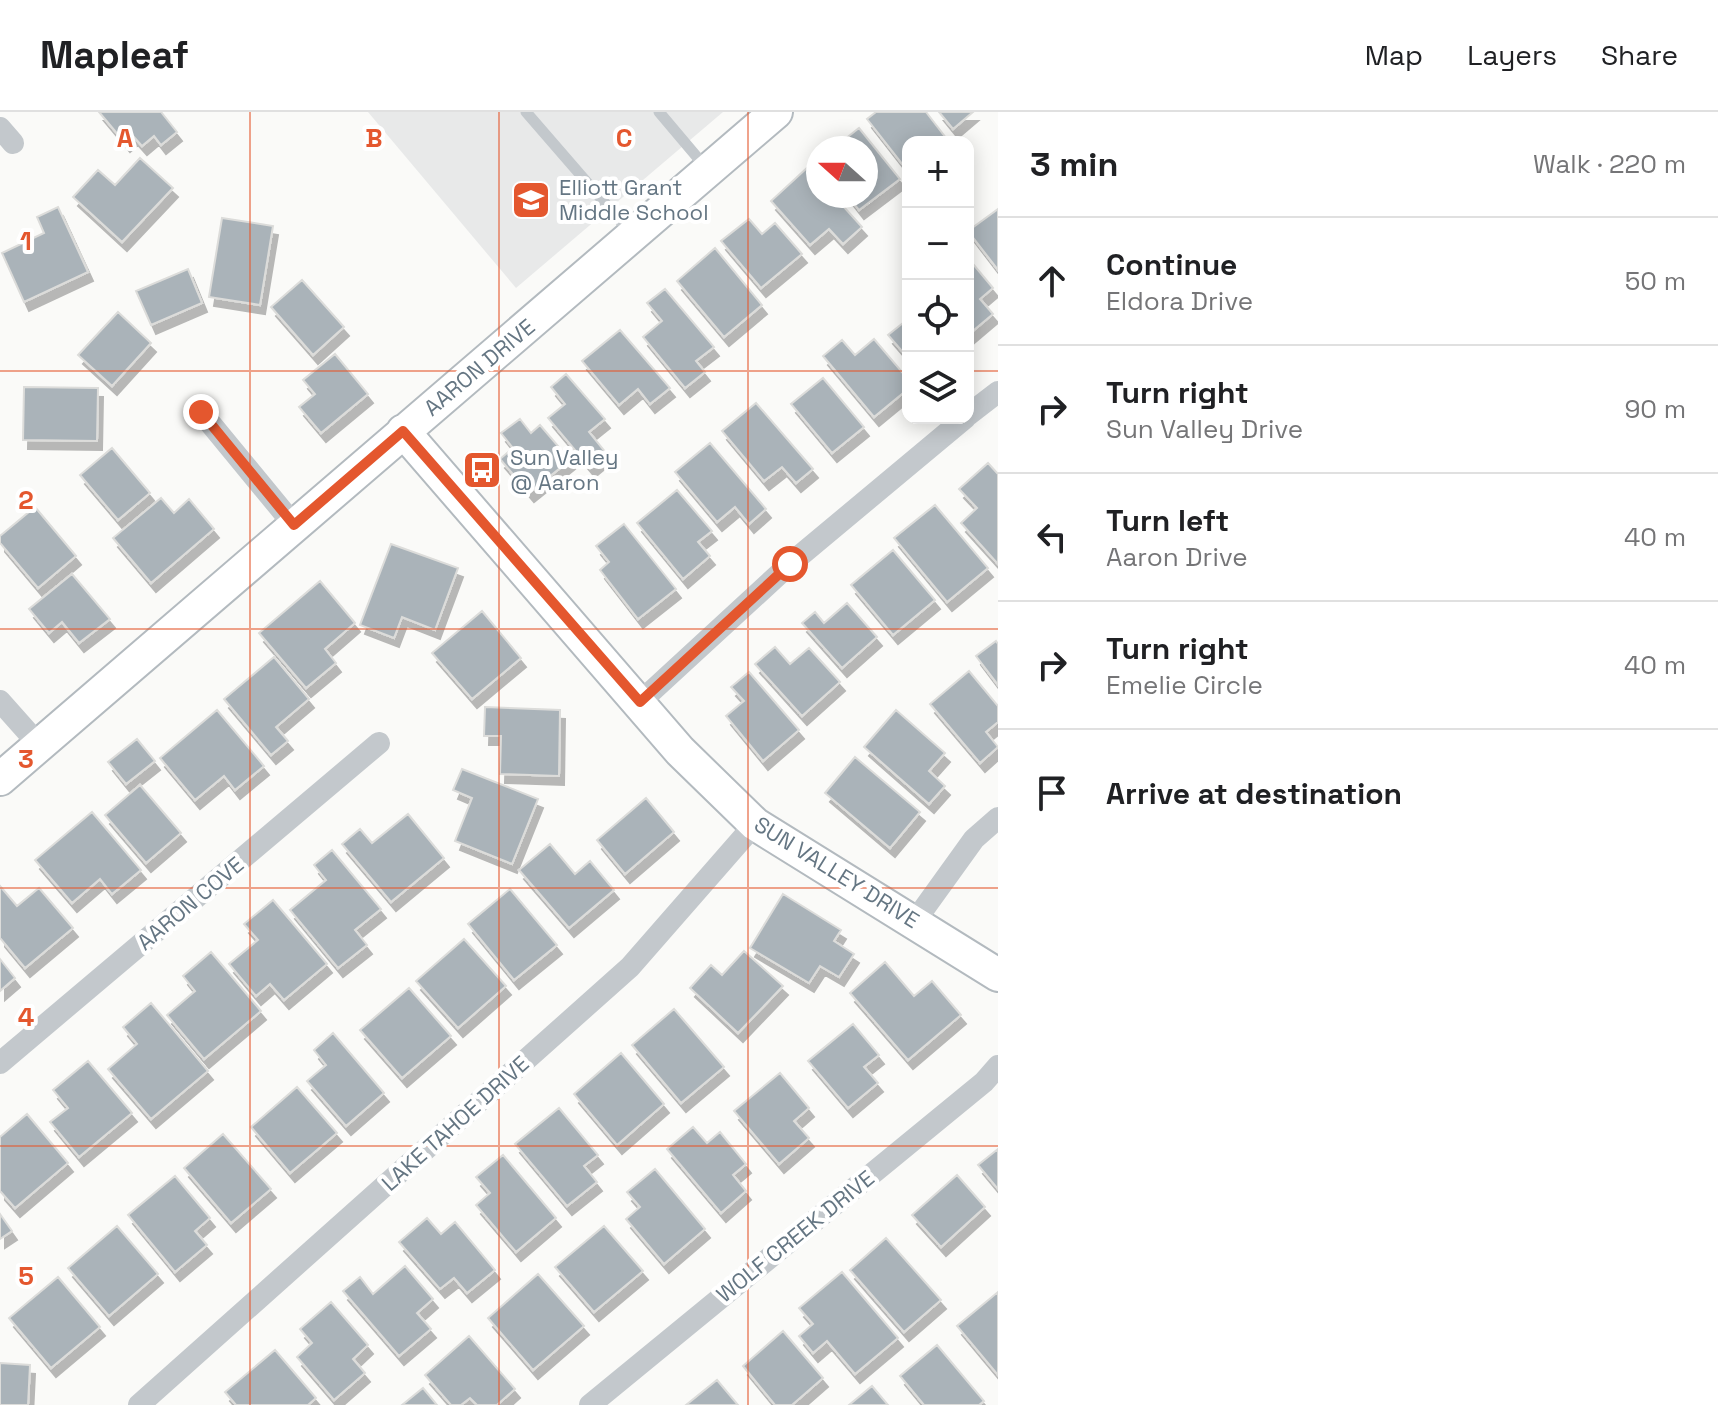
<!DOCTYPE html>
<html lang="en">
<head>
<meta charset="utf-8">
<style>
	body { margin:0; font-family:"Space Grotesk",sans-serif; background:#f6f6f6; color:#202124 }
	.controls { position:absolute; right:24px; top:24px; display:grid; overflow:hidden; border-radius:16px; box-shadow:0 4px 20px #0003 }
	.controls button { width:72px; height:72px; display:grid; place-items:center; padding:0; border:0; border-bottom:2px solid #e0e0e0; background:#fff; color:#202124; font:40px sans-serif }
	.compass { position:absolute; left:806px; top:24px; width:72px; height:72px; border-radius:50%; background:#fff; box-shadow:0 4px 20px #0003; rotate:291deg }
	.stop { position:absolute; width:24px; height:24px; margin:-18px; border:6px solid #e4572e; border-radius:50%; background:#fff }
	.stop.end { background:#e4572e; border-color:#fff; box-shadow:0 2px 8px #0008 }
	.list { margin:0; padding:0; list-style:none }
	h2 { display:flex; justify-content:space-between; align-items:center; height:104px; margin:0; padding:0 32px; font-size:34px }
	h2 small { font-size:26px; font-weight:400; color:#757577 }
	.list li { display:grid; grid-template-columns:52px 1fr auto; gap:24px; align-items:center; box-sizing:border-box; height:128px; padding:0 32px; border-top:2px solid #e0e0e0 }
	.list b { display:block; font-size:30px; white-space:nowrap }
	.list p { margin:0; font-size:26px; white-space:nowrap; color:#757577 }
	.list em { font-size:26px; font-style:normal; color:#757577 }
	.icon { flex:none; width:44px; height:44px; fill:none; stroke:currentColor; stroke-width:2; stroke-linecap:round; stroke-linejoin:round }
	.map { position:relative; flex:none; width:998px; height:1293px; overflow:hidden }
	header { display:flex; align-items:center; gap:48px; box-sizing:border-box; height:112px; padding:0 40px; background:#fff; border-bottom:2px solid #e0e0e0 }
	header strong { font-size:38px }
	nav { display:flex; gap:44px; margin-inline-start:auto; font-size:28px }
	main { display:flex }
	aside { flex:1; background:#fff }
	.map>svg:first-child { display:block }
</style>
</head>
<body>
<header>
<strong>Mapleaf</strong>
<nav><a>Map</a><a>Layers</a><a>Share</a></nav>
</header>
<main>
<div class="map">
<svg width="998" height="1293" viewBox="0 0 998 1293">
	<defs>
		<filter id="shadow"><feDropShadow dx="5" dy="9" stdDeviation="0" flood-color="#0004"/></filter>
	</defs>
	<rect width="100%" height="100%" fill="#fafaf8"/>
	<path fill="#e8e9e9" d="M368,0h355l-207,176z"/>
	<path fill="#aab3b9" stroke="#dcdcda" stroke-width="2" filter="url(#shadow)" d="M99,0h62l16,20 -16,13 -7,-9 -12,10 -9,-10 -8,7z
		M876,0h50l20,26 -4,4h-34l-1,28 -40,-51z
		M939,0h34l-20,17z
		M859,16l41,51 -41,31 -11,-14h18v-48h-32z
		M140,46l33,30 -51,54 -49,-45 25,-27 17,15z
		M808,55l10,11v18h16l28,31 -19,17 -14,-15 -19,16 -39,-44z
		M58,95l30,65 -64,30 -22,-49 42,-20 -7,-16z
		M998,97v61l-30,-39z
		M222,106l51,8 -13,79 -51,-8z
		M749,107l13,15 13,-11 27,31 -41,34 -40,-47z
		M715,136l47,57 -38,32 -47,-56z
		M968,146l25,30 -13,11 13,15 -25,21z
		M188,157l14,34 -51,22 -15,-34z
		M302,168l42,47 -31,28 -42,-48z
		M665,177l49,58 -18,14 9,11 -20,16 -42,-51 19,-16 -15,-18z
		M118,200l33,31 -39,43 -34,-31z
		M908,207v39l-20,-23z
		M620,218l50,58 -20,16 -12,-15 -19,16 -37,-44z
		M874,227l34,40v10l-34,28 -51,-61 19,-16 13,15z
		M335,242l33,40 -47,39 -22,-26 16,-13 -12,-14z
		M566,262l39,45 -16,13 18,22 -17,14 -42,-50 17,-14 -14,-17z
		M823,266l41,49 -32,26 -41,-49z
		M24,275l74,1 -1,53 -74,-1z
		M756,291l57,66 -17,14 -14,-16 -18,14 -42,-50z
		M520,307l11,14 9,-8 30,35 -41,33 -29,-34 13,-11 -12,-15z
		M710,331l56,66 -17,15 -14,-17 -18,15 -42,-50z
		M112,336l38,45 -32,27 -38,-45z
		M988,351l10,11v90l-37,-41 16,-15 -18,-19z
		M677,378l35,41 -14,11 12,14 -27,23 -46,-56z
		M161,386l13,15 15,-14 25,30 -63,54 -38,-45z
		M935,393l53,63 -41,34 -53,-64z
		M35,395l41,49 -38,32 -38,-45v-7z
		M624,412l52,65 -38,30 -38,-49 9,-8 -13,-16z
		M391,432l67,24 -23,62 -33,-13 -8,21 -34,-13z
		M893,438l42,50 -42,35 -42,-50z
		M72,462l38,45 -31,24 -17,-21 -13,11 -20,-24z
		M320,469l35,42 -30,26 11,14 -30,25 -47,-55z
		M847,491l30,34 -35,31 -40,-45 13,-11 9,11z
		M482,499l39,47 -49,41 -40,-46z
		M996,529l2,3v41l-22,-29z
		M775,535l15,17 19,-16 31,34 -38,34 -47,-52z
		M274,545l35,42 -33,28 12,14 -17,14 -47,-56z
		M969,559l29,35v16l-12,10 12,15 -18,16 -50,-59z
		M749,560l50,58 -36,31 -37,-45 18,-15 -13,-14z
		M485,595l75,3 -1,66 -59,-2 1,-38h-17z
		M217,598l47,56 -29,24 -11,-14 -29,24 -35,-42z
		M896,598l49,43 -16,18 16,15 -16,18 -65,-57z
		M137,627l18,22 -29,23 -18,-22z
		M855,645l65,55 -30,36 -65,-55z
		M462,657l76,30 -26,65 -57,-23 17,-43 -19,-8z
		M140,673l41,48 -35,30 -41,-48z
		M646,686l28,34 -49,42 -28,-34z
		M92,700l49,58 -29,24 -12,-15 -28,24 -37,-43z
		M408,702l36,44 -53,44 -49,-58 18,-15 12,14z
		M550,732l25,30 15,-13 24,29 -45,38 -50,-58z
		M332,738l49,59 -26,21 12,15 -29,23 -48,-58 36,-30 -12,-15z
		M0,774l17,20 22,-18 34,40 -48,40 -25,-30z
		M510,777l47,56 -43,35 -46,-56z
		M783,782l58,36 -7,11 20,13 -15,23 -19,-11 -11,17 -59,-35z
		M273,788l54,64 -43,36 -14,-16 -14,12 -27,-32 29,-24 -14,-16z
		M464,827l42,47 -48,42 -42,-47z
		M744,839l39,35 -45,47 -48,-45 21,-23 11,10z
		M211,840l50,59 -57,48 -37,-44 28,-24 -12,-15z
		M0,847l15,19 -15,13z
		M885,850l29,34 18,-15 29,34 -53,45 -58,-67z
		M409,876l42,48 -49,42 -42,-48z
		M151,891l57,68 -57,48 -43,-50 29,-25 -14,-17z
		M674,897l50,58 -43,36 -49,-58z
		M853,912l26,31 -15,12 14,16 -30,25 -40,-47z
		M333,921l51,60 -38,33 -39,-45 19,-16 -12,-15z
		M621,941l43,51 -47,41 -43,-51z
		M88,949l44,52 -53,44 -29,-35 18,-14 -15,-18z
		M780,961l29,35 -15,13 15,17 -30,26 -45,-53z
		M297,975l40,46 -47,40 -39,-46z
		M559,996l39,47 -14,11 13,16 -30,24 -52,-62z
		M27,1002l41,49 -53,45 -15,-17v-54z
		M693,1015l14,16 13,-11 26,32 -13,11 13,16 -25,22 -54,-64z
		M223,1022l48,55 -40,34 -47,-55z
		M998,1037v40l-20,-24z
		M503,1043l53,63 -40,34 -40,-47 14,-12 -14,-16z
		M655,1057l50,60 -41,35 -38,-45 14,-12 -13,-15z
		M957,1063l28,32 -44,40 -29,-32z
		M175,1064l35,42 -15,13 12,14 -32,27 -47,-57z
		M0,1102l12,17 -12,8z
		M427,1106l14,16 14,-12 40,48 -28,23 -13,-15 -14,11 -41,-47z
		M117,1114l41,48 -49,42 -41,-48z
		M604,1114l39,45 -49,41 -39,-45z
		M886,1126l55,62 -37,32 -54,-62z
		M405,1154l28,33 -16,14 14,16 -32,27 -56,-65 17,-14 13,17z
		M842,1160l56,66 -43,36 -28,-33 -14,12 -14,-17 14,-12 -14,-16z
		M538,1162l46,52 -51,44 -45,-52z
		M58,1165l42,50 -49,41 -42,-50z
		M998,1180v83l-41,-49z
		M331,1190l37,43 -15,14 12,14 -31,27 -37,-43 15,-14 -12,-14z
		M783,1219l40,47 -31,27h-17l-32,-39z
		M469,1224l46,53 -18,16h-20l-7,-7 -9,7h-10l-26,-30z
		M937,1233l47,56 -5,4h-55l-24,-29z
		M275,1238l41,48 -8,7h-72l-11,-13z
		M0,1251l30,2 -2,40h-28z
		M717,1268l21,25h-52z
		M872,1274l16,19h-39z
		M423,1276l14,17h-35z"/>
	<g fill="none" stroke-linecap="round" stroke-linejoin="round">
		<g stroke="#b3babf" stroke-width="36">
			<path id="secondary" d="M403,319l277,320 75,73 243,151
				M0,667l776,-667"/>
		</g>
		<path stroke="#c3c8cc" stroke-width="11" d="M526,0l104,120
			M659,0l49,58"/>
		<path stroke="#c3c8cc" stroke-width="22" d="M0,16l13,15
			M201,300l93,113
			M968,303l30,-23
			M0,589l40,45
			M640,590l150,-138 175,-146
			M915,809l59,-82 24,-21
			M0,951l379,-320
			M139,1293l491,-438 125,-143
			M590,1293l394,-323 14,-16"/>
		<use href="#secondary" stroke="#fff" stroke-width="32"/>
	</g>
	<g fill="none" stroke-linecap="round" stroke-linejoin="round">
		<path stroke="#e4572e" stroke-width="10" d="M201,300l93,113 109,-94 237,271 150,-138"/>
	</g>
	<path fill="none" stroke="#e4572e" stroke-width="2" stroke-opacity="0.55" d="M250,0v1293M499,0v1293M748,0v1293M0,259h908M968,259h30M0,517h998M0,776h998M0,1034h998"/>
	<defs>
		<g id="school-square" transform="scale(2)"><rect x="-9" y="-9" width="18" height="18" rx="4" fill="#e4572e" stroke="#fff"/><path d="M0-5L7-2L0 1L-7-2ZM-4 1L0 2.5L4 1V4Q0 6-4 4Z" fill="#fff"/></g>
		<g id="bus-square" transform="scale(2)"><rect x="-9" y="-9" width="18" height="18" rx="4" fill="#e4572e" stroke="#fff"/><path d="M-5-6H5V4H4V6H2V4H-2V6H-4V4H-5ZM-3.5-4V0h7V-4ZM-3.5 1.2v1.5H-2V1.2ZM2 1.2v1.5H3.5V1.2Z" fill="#fff"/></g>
	</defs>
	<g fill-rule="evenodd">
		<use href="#school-square" x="531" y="88"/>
		<use href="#bus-square" x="482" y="358"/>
	</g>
	<g text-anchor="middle" stroke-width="8" stroke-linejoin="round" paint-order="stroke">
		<g font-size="22" fill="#657683" stroke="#fff" text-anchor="start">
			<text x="559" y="83">Elliott Grant<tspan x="559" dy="25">Middle School</tspan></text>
			<text x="510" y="353">Sun Valley<tspan x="510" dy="25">@ Aaron</tspan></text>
		</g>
		<g font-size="22" fill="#657683" stroke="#fff">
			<text transform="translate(479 255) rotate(-40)" y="8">AARON DRIVE</text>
			<text transform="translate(837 760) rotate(32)" y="8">SUN VALLEY DRIVE</text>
			<text transform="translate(190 791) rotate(-40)" y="8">AARON COVE</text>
			<text transform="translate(455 1011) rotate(-42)" y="8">LAKE TAHOE DRIVE</text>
			<text transform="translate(795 1124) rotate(-39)" y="8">WOLF CREEK DRIVE</text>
		</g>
	</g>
	<g font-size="26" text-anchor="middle" font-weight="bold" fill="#e4572e" stroke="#fff" stroke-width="8" stroke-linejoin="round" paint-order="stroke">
		<text x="125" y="35">A</text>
		<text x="374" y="35">B</text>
		<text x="624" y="35">C</text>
		<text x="26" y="138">1</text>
		<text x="26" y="397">2</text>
		<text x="26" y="656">3</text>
		<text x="26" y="914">4</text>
		<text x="26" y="1173">5</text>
	</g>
</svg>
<div class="controls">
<button>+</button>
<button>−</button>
<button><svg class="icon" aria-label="locate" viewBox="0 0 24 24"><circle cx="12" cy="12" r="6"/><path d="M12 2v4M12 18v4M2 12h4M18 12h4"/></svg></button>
<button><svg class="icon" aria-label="layers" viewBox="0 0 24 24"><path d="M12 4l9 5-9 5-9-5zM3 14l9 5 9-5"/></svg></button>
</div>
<svg class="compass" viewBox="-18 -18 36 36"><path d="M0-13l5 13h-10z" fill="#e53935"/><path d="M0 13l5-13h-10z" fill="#757577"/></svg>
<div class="stop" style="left:790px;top:452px"></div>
<div class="stop end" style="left:201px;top:300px"></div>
</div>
<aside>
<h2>3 min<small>Walk · 220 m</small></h2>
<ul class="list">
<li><svg class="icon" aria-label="ahead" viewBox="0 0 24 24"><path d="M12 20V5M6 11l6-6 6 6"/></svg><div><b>Continue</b><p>Eldora Drive</p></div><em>50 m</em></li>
<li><svg class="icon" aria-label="right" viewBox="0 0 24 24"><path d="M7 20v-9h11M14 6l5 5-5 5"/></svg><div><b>Turn right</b><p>Sun Valley Drive</p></div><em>90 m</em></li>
<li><svg class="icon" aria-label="left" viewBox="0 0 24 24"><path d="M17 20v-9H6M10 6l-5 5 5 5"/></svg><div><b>Turn left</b><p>Aaron Drive</p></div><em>40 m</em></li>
<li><svg class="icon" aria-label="right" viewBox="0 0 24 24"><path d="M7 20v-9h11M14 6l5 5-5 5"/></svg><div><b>Turn right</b><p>Emelie Circle</p></div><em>40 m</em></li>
<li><svg class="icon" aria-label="arrive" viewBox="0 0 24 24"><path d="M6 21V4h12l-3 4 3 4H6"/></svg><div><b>Arrive at destination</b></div></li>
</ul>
</aside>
</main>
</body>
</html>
